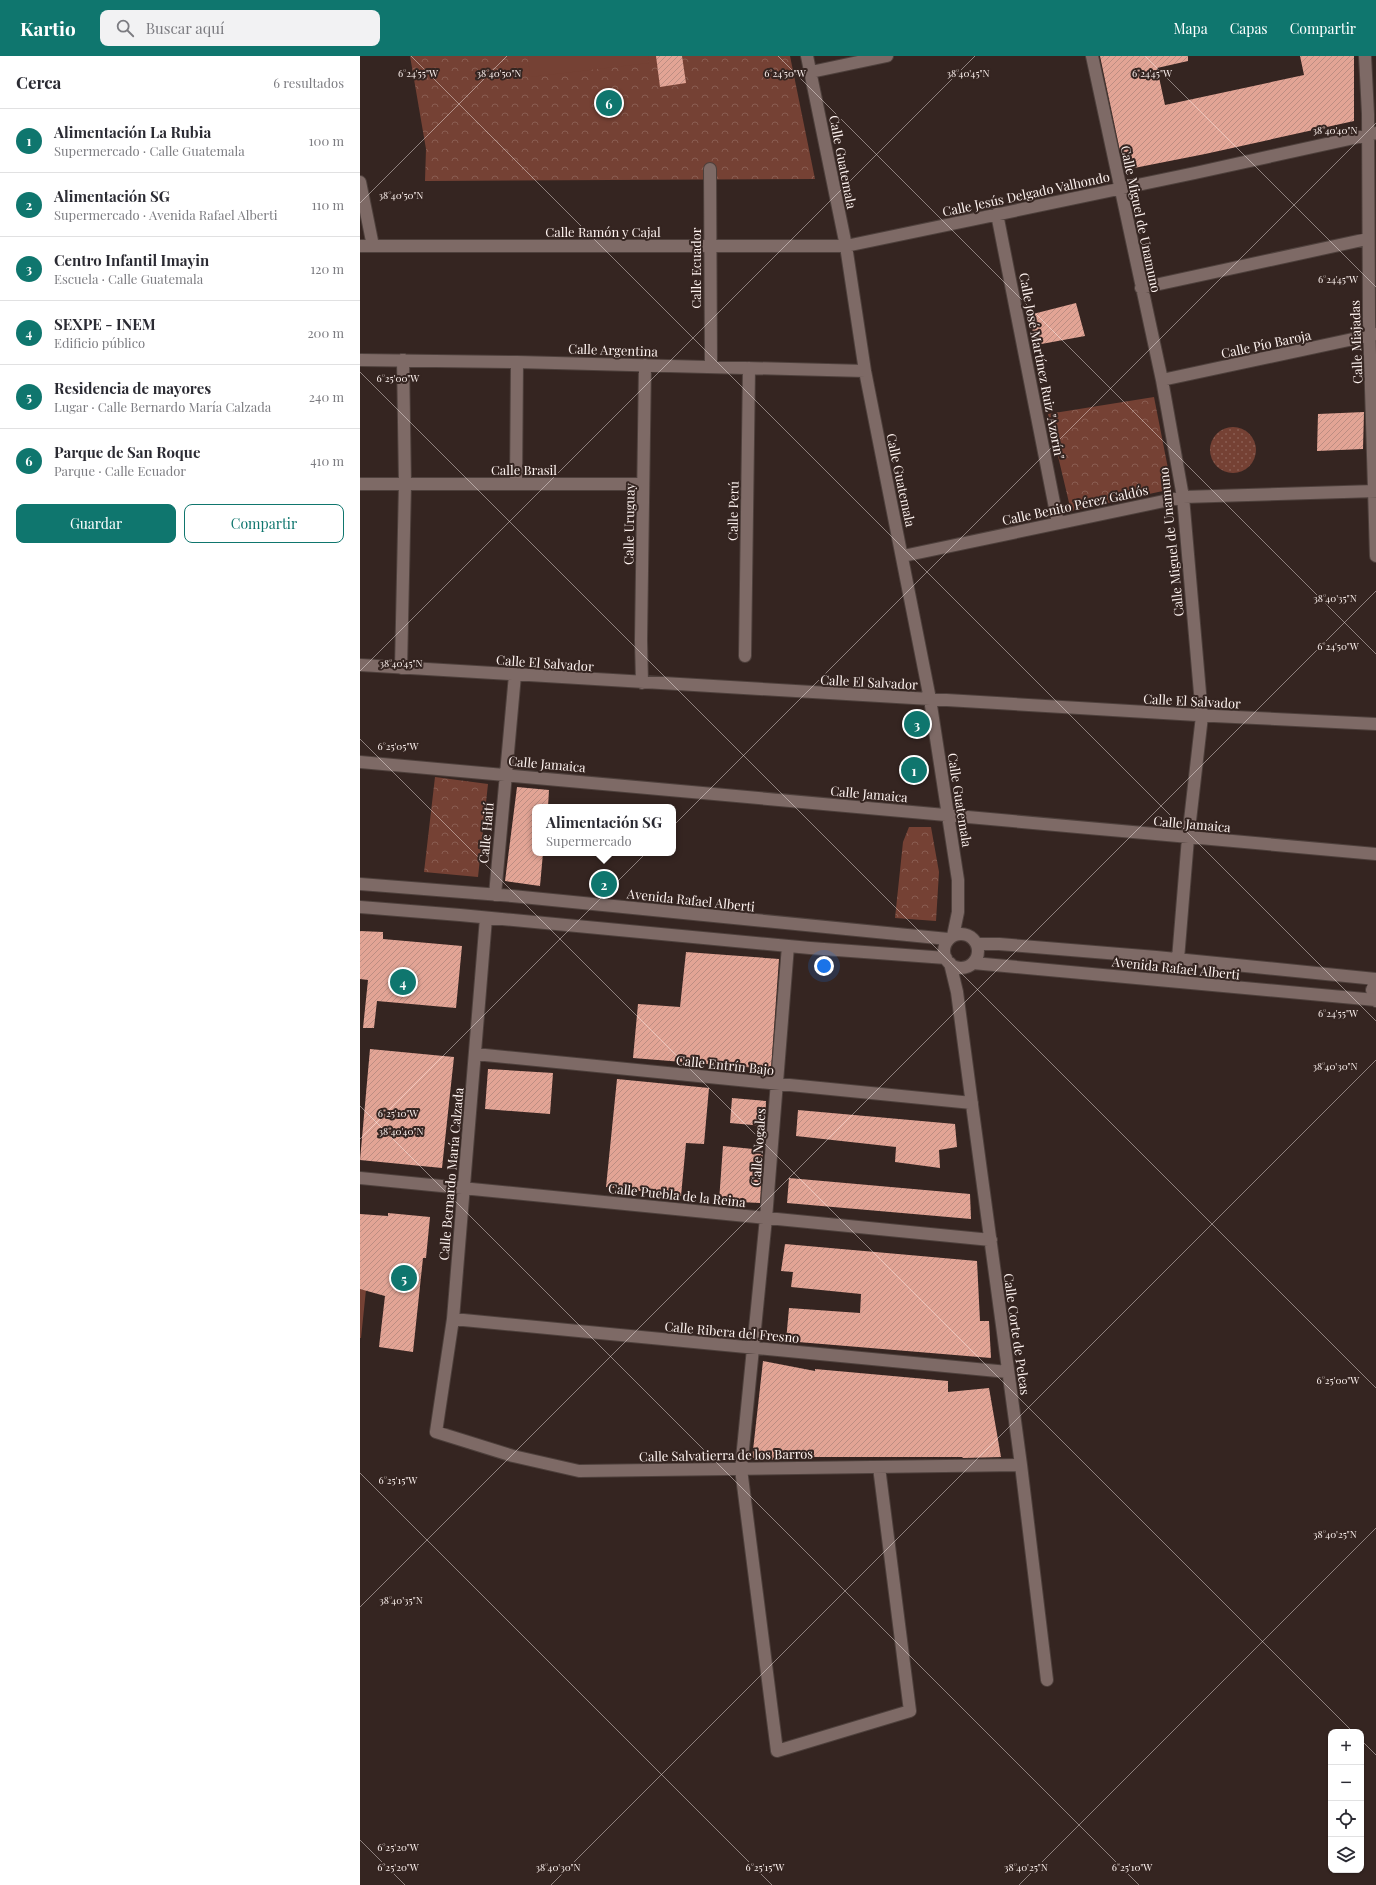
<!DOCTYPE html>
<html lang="es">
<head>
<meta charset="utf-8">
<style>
	body { margin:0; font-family:"Playfair Display",serif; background:#f2f2f3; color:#2b2b33 }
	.controls { position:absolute; right:12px; bottom:12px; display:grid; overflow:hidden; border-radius:8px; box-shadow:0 1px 3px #0004 }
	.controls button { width:36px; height:36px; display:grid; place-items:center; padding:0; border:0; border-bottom:1px solid #e1e1e2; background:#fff; color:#2b2b33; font:20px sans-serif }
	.you { position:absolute; left:464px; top:910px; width:14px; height:14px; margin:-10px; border:3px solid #fff; border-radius:50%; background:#1a73e8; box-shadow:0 0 0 6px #1a73e833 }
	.badge { display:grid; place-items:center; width:26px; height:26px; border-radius:50%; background:#0f766e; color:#fff; font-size:13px; font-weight:700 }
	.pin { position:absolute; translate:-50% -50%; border:2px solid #fff; box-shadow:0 1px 4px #0006 }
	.popup { position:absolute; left:172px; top:748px; width:144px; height:52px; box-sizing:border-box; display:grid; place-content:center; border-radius:8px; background:#fff; filter:drop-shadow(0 1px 3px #0005); font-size:13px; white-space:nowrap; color:#7c7c81 }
	.popup b { font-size:15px; color:#2b2b33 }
	.popup::after { content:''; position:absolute; left:50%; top:100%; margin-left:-8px; border:8px solid transparent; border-top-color:#fff }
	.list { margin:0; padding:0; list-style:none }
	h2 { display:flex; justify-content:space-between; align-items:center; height:52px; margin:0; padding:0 16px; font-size:17px }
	h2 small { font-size:13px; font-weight:400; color:#7c7c81 }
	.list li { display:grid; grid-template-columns:26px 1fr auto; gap:12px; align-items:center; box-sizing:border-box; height:64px; padding:0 16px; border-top:1px solid #e1e1e2 }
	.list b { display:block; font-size:15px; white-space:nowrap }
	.list p { margin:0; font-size:13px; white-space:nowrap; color:#7c7c81 }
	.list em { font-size:13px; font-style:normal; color:#7c7c81 }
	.actions { display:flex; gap:8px; padding:12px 16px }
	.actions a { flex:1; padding:9px 0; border:1px solid #0f766e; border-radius:8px; text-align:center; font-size:14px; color:#0f766e }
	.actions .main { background:#0f766e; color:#fff }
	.icon { flex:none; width:22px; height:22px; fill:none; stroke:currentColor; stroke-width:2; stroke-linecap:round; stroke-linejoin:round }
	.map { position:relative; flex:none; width:1016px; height:1829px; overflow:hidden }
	header { display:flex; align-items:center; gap:24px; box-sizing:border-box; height:56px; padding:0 20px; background:#0f766e; color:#fff }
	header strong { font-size:19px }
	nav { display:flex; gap:22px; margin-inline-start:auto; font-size:14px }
	.search { width:280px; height:36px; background:#f2f2f3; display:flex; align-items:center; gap:10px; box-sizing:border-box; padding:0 14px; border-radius:8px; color:#7c7c81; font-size:15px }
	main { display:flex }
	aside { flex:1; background:#fff }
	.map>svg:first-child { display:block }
</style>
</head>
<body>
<header>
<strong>Kartio</strong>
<div class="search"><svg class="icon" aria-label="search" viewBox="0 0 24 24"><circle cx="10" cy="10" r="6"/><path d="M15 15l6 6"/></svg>Buscar aquí</div>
<nav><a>Mapa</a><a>Capas</a><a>Compartir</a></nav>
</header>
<main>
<aside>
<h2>Cerca<small>6 resultados</small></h2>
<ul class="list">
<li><span class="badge">1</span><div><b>Alimentación La Rubia</b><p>Supermercado · Calle Guatemala</p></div><em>100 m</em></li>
<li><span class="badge">2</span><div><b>Alimentación SG</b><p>Supermercado · Avenida Rafael Alberti</p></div><em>110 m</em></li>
<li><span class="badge">3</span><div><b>Centro Infantil Imayin</b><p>Escuela · Calle Guatemala</p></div><em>120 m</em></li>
<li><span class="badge">4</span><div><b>SEXPE - INEM</b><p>Edificio público</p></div><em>200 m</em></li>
<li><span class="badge">5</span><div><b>Residencia de mayores</b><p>Lugar · Calle Bernardo María Calzada</p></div><em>240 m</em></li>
<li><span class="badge">6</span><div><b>Parque de San Roque</b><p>Parque · Calle Ecuador</p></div><em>410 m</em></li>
</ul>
<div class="actions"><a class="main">Guardar</a><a>Compartir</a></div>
</aside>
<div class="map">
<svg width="1016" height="1829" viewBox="0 0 1016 1829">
	<defs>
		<pattern id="grass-dots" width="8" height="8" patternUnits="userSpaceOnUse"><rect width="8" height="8" fill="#754134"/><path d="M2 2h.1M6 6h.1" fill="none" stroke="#8a5d52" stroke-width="1.8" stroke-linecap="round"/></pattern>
		<pattern id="park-crowns" width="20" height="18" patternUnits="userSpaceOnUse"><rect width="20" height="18" fill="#754134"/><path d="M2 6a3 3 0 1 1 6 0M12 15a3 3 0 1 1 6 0" fill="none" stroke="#8a5d52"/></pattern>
		<pattern id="building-hatch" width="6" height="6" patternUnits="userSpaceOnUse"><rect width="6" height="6" fill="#e2a495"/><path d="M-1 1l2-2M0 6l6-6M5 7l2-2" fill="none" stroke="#bc8d82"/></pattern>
	</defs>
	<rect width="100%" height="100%" fill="#352521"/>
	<path fill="url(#grass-dots)" d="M850 394a23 23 0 1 1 46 0a23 23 0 1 1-46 0Z"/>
	<path fill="url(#park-crowns)" d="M50,0h380l25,123 -390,2 1,-32z
		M794,341l18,92 -101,22 -23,-97z
		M75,721l53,7 -10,93 -54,-5z
		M549,771h22l8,45 -3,49 -41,-3 8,-76z"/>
	<path fill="#754134" d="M168,0h120l1,7 -119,14z
		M0,1233l6,1 -5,48h-1z"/>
	<path fill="url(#building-hatch)" d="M296,0h26l4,27 -26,4z
		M740,0h88v5l-31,7 8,37 139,-30 -4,-19h54v65l-149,33 -81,16z
		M716,247l9,33 -49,9 -7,-30z
		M1004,356l-1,37 -46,2 1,-37z
		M157,731l32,3 -1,17h-13v46h8l-3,33 -35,-5z
		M0,875l23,1v7l79,7 -6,62 -79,-7 -3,27h-11l5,-48 -8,-1z
		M326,896l93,7 -8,110 -138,-11 5,-54 42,3z
		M10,993l84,8 -12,111 -82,-8z
		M128,1013l65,4 -3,41 -65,-5z
		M257,1023l92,9 -5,56 -18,-1 -5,53 -75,-9z
		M372,1042l34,3 -1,25 -35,-3z
		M438,1054l157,14 2,23 -18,3 1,18 -45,-6 1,-15 -100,-11z
		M363,1090l40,4 -3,53 -41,-2z
		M429,1122l181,16 1,25 -184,-16z
		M28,1157l42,4 -4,41h-3l-10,94 -34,-5 6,-51 -25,-7v-75l28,2z
		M425,1188l192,17 3,60h9l2,37 -205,-17 3,-33 71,5 1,-19 -70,-7 2,-15 -12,-1z
		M403,1305l52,10v-2l133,12v11l41,-4 12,69 -38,1 -1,-1h-165l-1,3 -44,-1z"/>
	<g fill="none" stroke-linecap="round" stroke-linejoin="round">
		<g stroke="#4e403c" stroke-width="14">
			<path id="minor" d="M447,0l39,190 19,125 65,328 28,181v32l-5,24
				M732,0l70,324 21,117 19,219 -14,122 -10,121
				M1005,0l3,58 1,207 7,235
				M451,16l76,-16
				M350,113l1,198
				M0,126l13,64
				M637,158l61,309
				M0,190h486l349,-73 181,-40
				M781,232l226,-49
				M0,304l157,2 348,9
				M802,324l214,-46
				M0,428h283
				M156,428l1,-122
				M543,500l280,-59 193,-6
				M385,600l4,-288
				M0,609l854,51 162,8
				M41,612l4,-184 -2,-124
				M282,627l-1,-43 4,-275
				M0,706l1016,92
				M0,828l152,12 436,43
				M135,839l20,-220
				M0,851l100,8 350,33 136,10
				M126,862l-33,401 -17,113 77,24 66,15 442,-6
				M584 895a17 17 0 1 1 34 0a17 17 0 1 1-34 0Z
				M617,888h22l157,13 220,22
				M428,890l-22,272 -25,251 36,282 133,-40 -31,-244
				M590,907l7,29 16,120 48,353 26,215
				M613,907l403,37
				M1016,923l-4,11 4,11
				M115,998l497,49
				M0,1122l631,62
				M93,1263l555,53"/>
		</g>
		<use href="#minor" stroke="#7e6a66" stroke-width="12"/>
	</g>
	<path fill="none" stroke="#fdf2ef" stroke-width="1" stroke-opacity="0.45" d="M51,0l965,965M418,0l598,598M785,0l231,231M0,147l147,-147M0,316l1016,1016M0,615l615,-615M0,683l993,993M0,1050l779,779M0,1083l1016,-1016M0,1417l412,412M0,1551l1016,-1016M1001,1684l15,15M0,1784l45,45M191,1829l825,-825M659,1829l357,-357"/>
	<g text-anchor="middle" stroke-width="4" stroke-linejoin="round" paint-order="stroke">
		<g font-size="13" fill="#fdf2ef" stroke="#352521">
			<text transform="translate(483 106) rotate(79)" y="5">Calle Guatemala</text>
			<text transform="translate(666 138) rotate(-12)" y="5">Calle Jesús Delgado Valhondo</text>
			<text transform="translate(781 163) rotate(78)" y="5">Calle Miguel de Unamuno</text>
			<text x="243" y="181">Calle Ramón y Cajal</text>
			<text transform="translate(336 212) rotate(-90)" y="5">Calle Ecuador</text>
			<text transform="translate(996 286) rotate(-92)" y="5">Calle Miajadas</text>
			<text transform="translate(906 288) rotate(-12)" y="5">Calle Pío Baroja</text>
			<text transform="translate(253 294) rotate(2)" y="5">Calle Argentina</text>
			<text transform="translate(682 310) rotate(79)" y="5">Calle José Martínez Ruiz "Azorín"</text>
			<text x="164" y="419">Calle Brasil</text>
			<text transform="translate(541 424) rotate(78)" y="5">Calle Guatemala</text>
			<text transform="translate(715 449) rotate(-12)" y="5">Calle Benito Pérez Galdós</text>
			<text transform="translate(373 455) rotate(-89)" y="5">Calle Perú</text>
			<text transform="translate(269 468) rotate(-89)" y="5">Calle Uruguay</text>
			<text transform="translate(811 486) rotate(-96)" y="5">Calle Miguel de Unamuno</text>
			<text transform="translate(185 607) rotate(4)" y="5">Calle El Salvador</text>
			<text transform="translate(509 626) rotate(3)" y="5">Calle El Salvador</text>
			<text transform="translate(832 645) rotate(3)" y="5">Calle El Salvador</text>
			<text transform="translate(187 708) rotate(5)" y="5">Calle Jamaica</text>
			<text transform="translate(509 738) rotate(5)" y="5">Calle Jamaica</text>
			<text transform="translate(600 744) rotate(81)" y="5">Calle Guatemala</text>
			<text transform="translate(832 768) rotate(5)" y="5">Calle Jamaica</text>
			<text transform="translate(126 777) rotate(-85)" y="5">Calle Haití</text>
			<text transform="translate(331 844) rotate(6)" y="5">Avenida Rafael Alberti</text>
			<text transform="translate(816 912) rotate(6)" y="5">Avenida Rafael Alberti</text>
			<text transform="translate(365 1009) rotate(6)" y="5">Calle Entrín Bajo</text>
			<text transform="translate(398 1091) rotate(-86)" y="5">Calle Nogales</text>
			<text transform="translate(91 1118) rotate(-85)" y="5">Calle Bernardo María Calzada</text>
			<text transform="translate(317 1139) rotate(6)" y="5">Calle Puebla de la Reina</text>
			<text transform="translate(372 1276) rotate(5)" y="5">Calle Ribera del Fresno</text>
			<text transform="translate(657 1278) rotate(82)" y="5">Calle Corte de Peleas</text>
			<text transform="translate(366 1399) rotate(-1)" y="5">Calle Salvatierra de los Barros</text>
		</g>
	</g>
	<g font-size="10" text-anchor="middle" fill="#fdf2ef" stroke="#352521" stroke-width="4" stroke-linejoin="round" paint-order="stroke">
		<text x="58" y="21">6°24'55"W</text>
		<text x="425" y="21">6°24'50"W</text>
		<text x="608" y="21">38°40'45"N</text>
		<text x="792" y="21">6°24'45"W</text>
		<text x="139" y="21">38°40'50"N</text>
		<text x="975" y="78">38°40'40"N</text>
		<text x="41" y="143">38°40'50"N</text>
		<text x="978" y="227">6°24'45"W</text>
		<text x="38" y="326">6°25'00"W</text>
		<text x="975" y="546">38°40'35"N</text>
		<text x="978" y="594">6°24'50"W</text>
		<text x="41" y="611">38°40'45"N</text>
		<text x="38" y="694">6°25'05"W</text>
		<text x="978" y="961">6°24'55"W</text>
		<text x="975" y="1014">38°40'30"N</text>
		<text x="38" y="1061">6°25'10"W</text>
		<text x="41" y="1079">38°40'40"N</text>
		<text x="978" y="1328">6°25'00"W</text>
		<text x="38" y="1428">6°25'15"W</text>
		<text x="975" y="1482">38°40'25"N</text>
		<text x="41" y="1548">38°40'35"N</text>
		<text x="38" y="1795">6°25'20"W</text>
		<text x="38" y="1815">6°25'20"W</text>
		<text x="198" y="1815">38°40'30"N</text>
		<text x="405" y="1815">6°25'15"W</text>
		<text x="666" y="1815">38°40'25"N</text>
		<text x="772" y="1815">6°25'10"W</text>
	</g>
</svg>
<div class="controls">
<button>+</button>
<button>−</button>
<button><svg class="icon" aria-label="locate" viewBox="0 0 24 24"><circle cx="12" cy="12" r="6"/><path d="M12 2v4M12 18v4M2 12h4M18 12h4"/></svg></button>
<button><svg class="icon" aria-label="layers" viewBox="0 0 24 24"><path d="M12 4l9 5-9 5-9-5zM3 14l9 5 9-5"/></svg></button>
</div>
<div class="you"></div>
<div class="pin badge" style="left:554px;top:714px">1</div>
<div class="pin badge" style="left:244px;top:828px">2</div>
<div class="popup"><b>Alimentación SG</b>Supermercado</div>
<div class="pin badge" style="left:557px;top:668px">3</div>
<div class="pin badge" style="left:43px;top:926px">4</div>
<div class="pin badge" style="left:44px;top:1222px">5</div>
<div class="pin badge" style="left:249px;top:47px">6</div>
</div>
</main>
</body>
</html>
